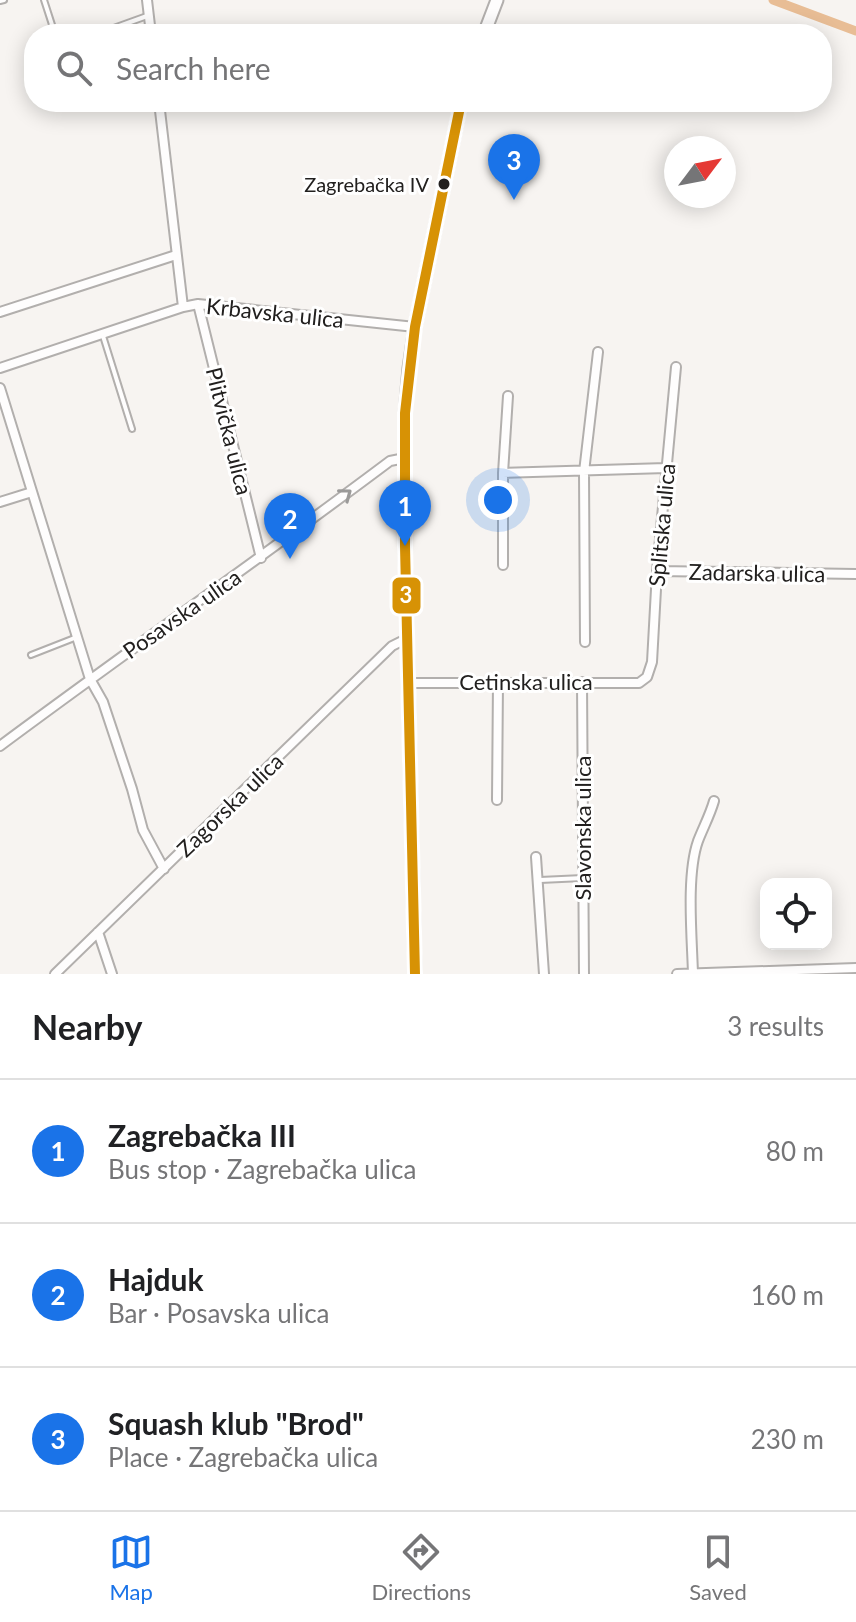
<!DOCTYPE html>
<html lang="en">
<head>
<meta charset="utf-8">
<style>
	body { margin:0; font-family:Lato,sans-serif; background:#f6f6f6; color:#202124 }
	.controls { position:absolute; right:24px; bottom:24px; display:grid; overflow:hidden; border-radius:16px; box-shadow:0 4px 20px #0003 }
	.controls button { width:72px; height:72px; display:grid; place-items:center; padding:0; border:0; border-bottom:2px solid #e0e0e0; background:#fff; color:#202124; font:40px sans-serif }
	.compass { position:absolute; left:664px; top:136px; width:72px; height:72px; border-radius:50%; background:#fff; box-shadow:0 4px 20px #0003; rotate:58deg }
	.you { position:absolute; left:498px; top:500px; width:28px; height:28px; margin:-20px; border:6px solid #fff; border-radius:50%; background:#1a73e8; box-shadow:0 0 0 12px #1a73e833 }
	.badge { display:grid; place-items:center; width:52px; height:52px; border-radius:50%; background:#1a73e8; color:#fff; font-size:26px; font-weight:700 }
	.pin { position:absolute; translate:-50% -66px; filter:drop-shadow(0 2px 4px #0008) }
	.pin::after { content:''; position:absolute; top:42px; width:28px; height:24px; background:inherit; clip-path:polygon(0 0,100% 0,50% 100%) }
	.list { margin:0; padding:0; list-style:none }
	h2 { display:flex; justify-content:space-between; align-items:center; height:104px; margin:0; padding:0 32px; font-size:34px }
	h2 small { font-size:26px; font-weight:400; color:#757577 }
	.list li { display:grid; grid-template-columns:52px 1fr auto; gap:24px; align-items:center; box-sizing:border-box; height:144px; padding:0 32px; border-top:2px solid #e0e0e0 }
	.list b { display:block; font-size:30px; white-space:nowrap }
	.list p { margin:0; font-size:26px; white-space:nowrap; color:#757577 }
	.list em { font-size:26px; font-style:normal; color:#757577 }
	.icon { flex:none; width:44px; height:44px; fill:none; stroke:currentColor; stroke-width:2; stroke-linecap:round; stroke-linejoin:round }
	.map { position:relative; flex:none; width:856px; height:974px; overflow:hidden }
	.search { position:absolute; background:#fff; box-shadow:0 4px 20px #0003; left:24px; right:24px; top:24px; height:88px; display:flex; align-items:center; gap:20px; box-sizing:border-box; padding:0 28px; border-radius:32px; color:#757577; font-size:30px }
	.sheet { height:536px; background:#fff }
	nav { display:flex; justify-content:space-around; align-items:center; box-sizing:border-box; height:112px; border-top:2px solid #e0e0e0; background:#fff; font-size:22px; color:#757577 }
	nav a { display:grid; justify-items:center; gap:4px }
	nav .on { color:#1a73e8 }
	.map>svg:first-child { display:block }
</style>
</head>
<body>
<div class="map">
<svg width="856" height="974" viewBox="0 0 856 974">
	<rect width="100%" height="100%" fill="#f7f4f1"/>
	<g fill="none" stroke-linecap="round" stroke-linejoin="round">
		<path stroke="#e8bd95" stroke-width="9" d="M773,0l83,31"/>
		<g stroke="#b2afad" stroke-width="8">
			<path id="lane" d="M44,0l11,34
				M0,1l4,-1
				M97,34l50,-18
				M103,336l29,93
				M31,655l46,-18
				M540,880l43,-2"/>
		</g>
		<g stroke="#b2afad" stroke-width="12">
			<path id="street" d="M147,0l4,34
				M159,102l24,205
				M198,304l63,254
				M0,312l176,-57
				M0,368l183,-61 15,-3 217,23
				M0,388l90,291 13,23 29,87 11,41 21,39
				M503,473l163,-5
				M0,502l32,-10
				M503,565v-92l5,-77
				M657,571l199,3
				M585,642l-1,-170 14,-120
				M582,682l2,292
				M409,683h230l8,-6 5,-15 5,-91 19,-204
				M0,746c129,-96 261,-188 390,-285l15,-3
				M497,800l1,-118
				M536,857l8,117
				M98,932l14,42
				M55,974l337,-328 8,-4 8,-1
				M677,974l179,-6
				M693,974c-1,-37 -7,-99 5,-133 5,-13 12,-26 16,-40"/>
		</g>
		<g stroke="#b2afad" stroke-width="15">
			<path id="secondary" d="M484,34l13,-34
				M415,974l-10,-428v-133l4,-45 6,-41 46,-225"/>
		</g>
		<use href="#lane" stroke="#fefdfd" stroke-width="4"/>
		<use href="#street" stroke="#fefdfd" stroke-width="8"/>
		<use href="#secondary" stroke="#fefdfd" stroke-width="11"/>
		<g stroke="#fff" stroke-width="16">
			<path id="bus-1" d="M415,974l-10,-428v-133l10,-86 46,-225"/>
		</g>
		<use href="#bus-1" stroke="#d79205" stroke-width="10"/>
	</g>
	<defs><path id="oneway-chevron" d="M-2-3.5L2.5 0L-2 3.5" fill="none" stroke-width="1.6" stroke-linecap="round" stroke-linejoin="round" transform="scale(2)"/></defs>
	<use stroke="#9b9a99" href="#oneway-chevron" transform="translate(346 494) rotate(-37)"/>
	<circle fill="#22201f" stroke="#fff" stroke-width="3" cx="444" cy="184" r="7"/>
	<g text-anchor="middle" stroke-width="6" stroke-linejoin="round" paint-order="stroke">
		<g font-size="20" fill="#22201f" stroke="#fff" text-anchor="end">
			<text x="429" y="192">Zagrebačka IV</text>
		</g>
		<g font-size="22" fill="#22201f" stroke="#fff">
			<text transform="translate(275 313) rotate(6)" y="8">Krbavska ulica</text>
			<text transform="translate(229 431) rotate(76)" y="8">Plitvička ulica</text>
			<text transform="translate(662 525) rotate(-85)" y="8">Splitska ulica</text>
			<text transform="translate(757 573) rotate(1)" y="8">Zadarska ulica</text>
			<text transform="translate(182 614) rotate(-35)" y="8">Posavska ulica</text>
			<text x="526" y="690">Cetinska ulica</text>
			<text transform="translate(230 805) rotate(-44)" y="8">Zagorska ulica</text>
			<text transform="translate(583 828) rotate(-90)" y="8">Slavonska ulica</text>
		</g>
	</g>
	<rect stroke="#fff" stroke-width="3" x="391" y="576" width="31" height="39" rx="8" fill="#d79205"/>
	<g font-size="22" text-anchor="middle" font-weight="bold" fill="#fff">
		<text x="406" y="603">3</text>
	</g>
</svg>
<div class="controls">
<button><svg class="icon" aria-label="locate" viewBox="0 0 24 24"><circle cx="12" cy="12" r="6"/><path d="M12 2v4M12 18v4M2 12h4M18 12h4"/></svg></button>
</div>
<svg class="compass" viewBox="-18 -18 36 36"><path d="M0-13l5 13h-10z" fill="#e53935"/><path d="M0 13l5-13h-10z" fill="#757577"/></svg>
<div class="you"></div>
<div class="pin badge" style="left:405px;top:546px">1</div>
<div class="pin badge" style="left:290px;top:559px">2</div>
<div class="pin badge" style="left:514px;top:200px">3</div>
<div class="search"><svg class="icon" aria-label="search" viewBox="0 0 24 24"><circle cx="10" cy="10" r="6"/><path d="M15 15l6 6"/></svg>Search here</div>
</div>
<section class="sheet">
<h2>Nearby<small>3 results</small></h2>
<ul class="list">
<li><span class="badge">1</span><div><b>Zagrebačka III</b><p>Bus stop · Zagrebačka ulica</p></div><em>80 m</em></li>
<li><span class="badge">2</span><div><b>Hajduk</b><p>Bar · Posavska ulica</p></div><em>160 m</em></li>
<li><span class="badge">3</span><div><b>Squash klub &quot;Brod&quot;</b><p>Place · Zagrebačka ulica</p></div><em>230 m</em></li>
</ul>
</section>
<nav>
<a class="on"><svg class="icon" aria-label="map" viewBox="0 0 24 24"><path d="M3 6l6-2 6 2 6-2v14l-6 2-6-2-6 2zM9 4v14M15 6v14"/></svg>Map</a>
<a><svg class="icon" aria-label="directions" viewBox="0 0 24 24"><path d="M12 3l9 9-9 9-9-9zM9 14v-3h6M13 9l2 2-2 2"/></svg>Directions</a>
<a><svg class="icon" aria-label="saved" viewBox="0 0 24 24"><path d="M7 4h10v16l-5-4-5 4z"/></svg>Saved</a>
</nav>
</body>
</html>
